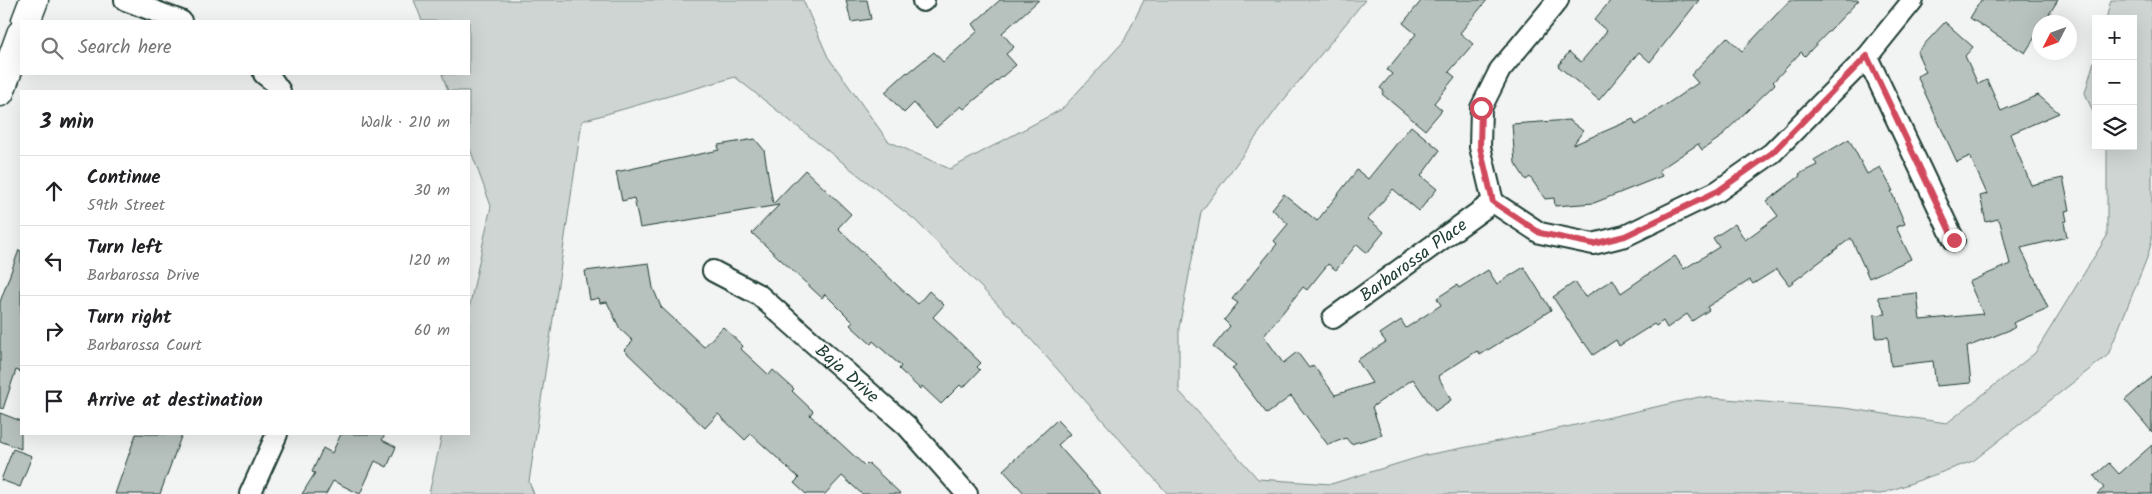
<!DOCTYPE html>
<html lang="en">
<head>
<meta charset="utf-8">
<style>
	body { margin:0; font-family:Kalam,sans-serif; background:#f2f2f2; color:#202124 }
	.controls { position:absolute; right:15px; top:15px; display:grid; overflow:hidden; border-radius:0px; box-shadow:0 5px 20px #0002 }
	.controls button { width:45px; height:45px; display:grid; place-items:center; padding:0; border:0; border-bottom:1px solid #e0e0e0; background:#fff; color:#202124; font:25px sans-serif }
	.compass { position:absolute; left:2032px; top:15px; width:45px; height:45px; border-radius:50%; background:#fff; box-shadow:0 5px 20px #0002; rotate:228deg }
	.stop { position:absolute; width:15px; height:15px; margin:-11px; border:4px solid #d1495b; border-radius:50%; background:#fff }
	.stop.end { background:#d1495b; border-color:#fff; box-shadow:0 1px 5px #0008 }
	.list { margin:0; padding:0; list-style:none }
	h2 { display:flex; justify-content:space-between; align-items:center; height:65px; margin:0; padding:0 20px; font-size:21px }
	h2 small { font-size:16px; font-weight:400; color:#757577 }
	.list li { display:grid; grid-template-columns:32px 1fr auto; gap:15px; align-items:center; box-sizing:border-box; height:70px; padding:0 20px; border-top:1px solid #e0e0e0 }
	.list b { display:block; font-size:19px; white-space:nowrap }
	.list p { margin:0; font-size:16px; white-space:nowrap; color:#757577 }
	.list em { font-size:16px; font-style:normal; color:#757577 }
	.icon { flex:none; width:28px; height:28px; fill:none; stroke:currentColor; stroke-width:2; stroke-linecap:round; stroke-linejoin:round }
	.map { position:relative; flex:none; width:2152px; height:494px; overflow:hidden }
	.search { position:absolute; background:#fff; box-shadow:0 5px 20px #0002; left:20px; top:20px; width:450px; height:55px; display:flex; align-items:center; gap:12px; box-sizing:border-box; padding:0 18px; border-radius:0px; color:#757577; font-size:19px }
	.panel { position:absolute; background:#fff; box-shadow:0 5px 20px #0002; left:20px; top:90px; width:450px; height:345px; border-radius:0px }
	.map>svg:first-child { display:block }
</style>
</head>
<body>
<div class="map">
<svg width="2152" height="494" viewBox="0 0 2152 494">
	<rect width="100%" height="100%" fill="#f2f3f3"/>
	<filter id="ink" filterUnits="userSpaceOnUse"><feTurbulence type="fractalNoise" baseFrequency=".02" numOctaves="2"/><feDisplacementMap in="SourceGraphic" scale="10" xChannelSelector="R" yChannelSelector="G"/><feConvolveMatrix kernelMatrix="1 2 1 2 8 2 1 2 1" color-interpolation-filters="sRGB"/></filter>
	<g filter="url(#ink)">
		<path fill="#ced5d3" stroke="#768984" d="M414,0h389l25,57 60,84 62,28 112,-60 62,-68 20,-41h221l-87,107 -77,105 -22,116v63l79,88 73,5 95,-29 114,-22 159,-36 145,11 103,15 88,-70 72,-117v-90h26v-127h-27l5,-19h41v240l-5,18 -39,97 -135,106 -92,33h-713l-148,-167 -105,-107 -180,-143 -153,44 -53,361 5,12h-105l13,-60h27v-125l22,-103 -22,-60v-55h-21l-6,-17h27v-53h-47z
			M2096,54v65l-11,-26z"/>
		<path fill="#b7c1bd" stroke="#1f3d34" d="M846,0h21l4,19 -20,3z
			M1000,0h39l-37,33 12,14 -8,7 10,11 -52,44 -3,-3 -25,22 -22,-25 -10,10 -19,-21 22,-20 1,1 26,-21 9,10 35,-31 -5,-7z
			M1422,0h65l-27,33 13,11 -24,28 6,5 -21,26 8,7 -17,20 -43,-36 2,-3 -4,-3 12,-14 -5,-4 29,-36 -13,-11z
			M1611,0h88l-49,62 -11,-10 -40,48 -41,-34 11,-14 12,10 26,-31 -13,-11z
			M1790,0h69l-54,56 -4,-4 -28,30 2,2 -52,50 1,1 -22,15 -4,-6 -39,26 3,6 -68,27 -39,3 -1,-8 -9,1 -15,-22 -4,3 -11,-17 -3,-39 57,-4 14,11 -10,14 60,-26 3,6 62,-42 -7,-8 36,-38 15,14z
			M1981,0h77l-14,22h-4v7l-15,24 -55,-35z
			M1945,22l28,25 -8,9 13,28 9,-4 14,31 37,-16 21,18 -49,21 21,51 32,-7 7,32 -5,1 2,10 -3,1 3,15 -46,11 27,60 -35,15 2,4 -3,2 -45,18 4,36 -35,3 -3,-25 -42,5 -3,-29 -12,1 -2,-23 12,-1 -8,-17 39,-4 3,27 63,-6 -14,-32 41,-18 -10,-42 -2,-3 -12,3 -6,-26 7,-2 -17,-38 -13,6 -40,-86 9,-4 -9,-20z
			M1411,126l29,24 -19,26 16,13 -18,22 -26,-22 -25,30 16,13 -17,21 -10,-9 -21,26 -8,-6 -21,26 -4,-3 -39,49 19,27 14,-11 12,16 4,-3 22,30 37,-12 -15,-23 29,-18 -6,-8 21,-14 5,8 35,-23 -4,-7 20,-13 2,3 29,-18 9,14 27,-17 27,43 -71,45 -3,-4 -39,25 13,24 -16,11 -22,-32 -41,28 10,28 -31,9 -5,-6 -18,7 -37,-49 -24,18 -35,-46 4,-3 -23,-18 17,-21 -6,-6 14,-17 -6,-4 45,-55 -3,-3 14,-17 -16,-15 12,-15 33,27 40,-51 11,9z
			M755,139l9,11 9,54 32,-34 46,44 -13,14 60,58 20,18 11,-13 15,14 -11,12 48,46 -4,4 3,3 -17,18 -3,-3 -19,19 -19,-18 -2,3 -21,-20 2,-3 -28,-25 -2,3 -21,-19 3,-3 -28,-28 -3,4 -70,-65 27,-28 -139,23 -6,-30 -12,3 -6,-29 103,-22 -1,-5z
			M1849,139l18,35 13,-7 13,24h-2l14,33 -9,3 15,32 -42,19 -18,-40 -62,47 -12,-16 -24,15 -3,-4 -43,27 2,3 -17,11 -5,-7 -20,14 -4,-7 -7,5 -2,-2 -35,22 -3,-6 -23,15 -9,-13 -1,1 -30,-46 22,-15 10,15 28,-18 8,14 54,-37 9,13 35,-22 -6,-9 22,-14 10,16 33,-24 -11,-15 33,-25 -1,-2 18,-9 -3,-5z
			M19,250l2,1v121l-5,-2 -13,39 -3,-1v-106z
			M649,263l4,25 8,19 43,40 19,-20 20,19 -2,3 28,26 4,-5 21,19 -2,2 21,20 -3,4 55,51 3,-3 33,31h-39l-20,-18 -17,18h-19l-12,-11 5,-5 -48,-44 -6,6 -27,-26 -13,14 -81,-78 9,-9 -13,-12 -13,-27 -7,1 -1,-5 -9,2 -5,-29z
			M2152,377v55l-27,-32z
			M0,413l21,8v28l-21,-8z
			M1057,420l13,14 -12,11 43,49h-76l-22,-24z
			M136,434h46l-22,60h-45z
			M341,434h44l-3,6 14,7 -9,20 -12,-6 -15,33 -27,-13 -7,13h-24l13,-21 -3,-1 11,-24 9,5z
			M2152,445v49h-55l7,-6 -10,-12 15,-13 10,11z
			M13,449l19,7 -12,31 -19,-7z"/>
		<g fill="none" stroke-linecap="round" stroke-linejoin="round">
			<g stroke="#1f3d34" stroke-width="24">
				<g id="minor">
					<path d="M125,0l56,21"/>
					<path d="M923,1l1,-1"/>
					<path d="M1867,57l87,183"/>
					<path d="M264,74l9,7 7,10"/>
					<path d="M1493,202l47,31 53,11 32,-8 93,-45 54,-38 95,-96 46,-57"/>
					<path d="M1493,202l-13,-55 1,-39 19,-38 58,-70"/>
					<path id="s1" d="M713,271l46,24 148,131 60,68"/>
					<path id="s2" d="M1333,318l160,-116"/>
					<path d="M250,494l27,-60"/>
				</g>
			</g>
			<g stroke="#1f3d34" stroke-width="31">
				<path id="primary" d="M26,21l8,-21
					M0,92l21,-58"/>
			</g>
			<use href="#minor" stroke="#fff" stroke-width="20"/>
			<use href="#primary" stroke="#fff" stroke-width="28"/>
		</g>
	</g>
	<g fill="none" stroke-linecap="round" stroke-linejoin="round" filter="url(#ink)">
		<path stroke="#d1495b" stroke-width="6" d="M1481,108l-1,39 13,55 47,31 53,11 32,-8 93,-45 54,-38 95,-97 87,184"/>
	</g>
	<g text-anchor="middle" stroke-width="5" stroke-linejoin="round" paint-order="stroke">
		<g font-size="18" fill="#1f3d34" stroke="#fff">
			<text dy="6" stroke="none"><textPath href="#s2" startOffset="99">Barbarossa Place</textPath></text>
			<text dy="6" stroke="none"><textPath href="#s1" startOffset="170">Baja Drive</textPath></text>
		</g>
	</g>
</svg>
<div class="controls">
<button>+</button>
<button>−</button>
<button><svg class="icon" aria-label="layers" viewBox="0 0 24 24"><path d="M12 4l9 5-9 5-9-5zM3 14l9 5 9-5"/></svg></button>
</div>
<svg class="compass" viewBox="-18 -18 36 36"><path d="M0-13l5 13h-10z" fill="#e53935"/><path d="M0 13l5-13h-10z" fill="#757577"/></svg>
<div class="stop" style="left:1481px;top:108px"></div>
<div class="stop end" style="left:1954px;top:240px"></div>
<div class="search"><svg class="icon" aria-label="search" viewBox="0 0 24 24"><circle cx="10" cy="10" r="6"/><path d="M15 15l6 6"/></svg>Search here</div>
<section class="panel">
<h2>3 min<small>Walk · 210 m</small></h2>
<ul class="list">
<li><svg class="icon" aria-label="ahead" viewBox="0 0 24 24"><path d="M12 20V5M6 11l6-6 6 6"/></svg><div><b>Continue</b><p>59th Street</p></div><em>30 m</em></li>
<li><svg class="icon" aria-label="left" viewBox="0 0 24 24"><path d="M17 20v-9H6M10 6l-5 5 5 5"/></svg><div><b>Turn left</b><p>Barbarossa Drive</p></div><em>120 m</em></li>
<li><svg class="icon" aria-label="right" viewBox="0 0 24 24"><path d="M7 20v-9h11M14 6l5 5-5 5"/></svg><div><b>Turn right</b><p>Barbarossa Court</p></div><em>60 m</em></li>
<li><svg class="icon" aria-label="arrive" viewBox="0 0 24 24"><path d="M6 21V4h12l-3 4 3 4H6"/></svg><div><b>Arrive at destination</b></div></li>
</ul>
</section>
</div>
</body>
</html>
